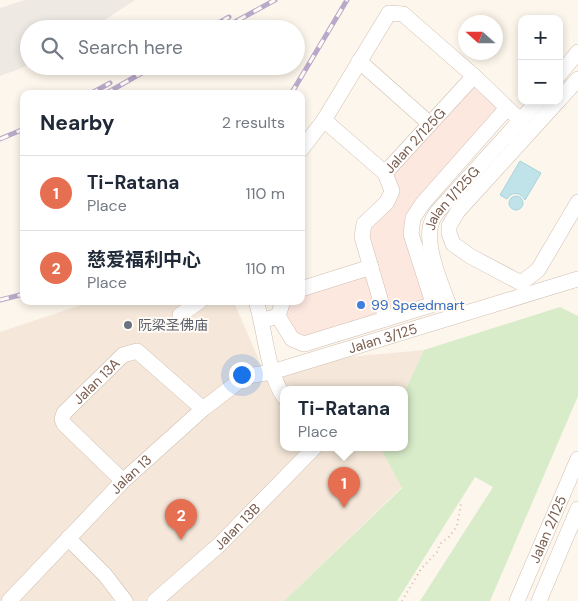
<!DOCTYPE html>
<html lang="en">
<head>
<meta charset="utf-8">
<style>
	body { margin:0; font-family:"DM Sans","Noto Sans SC",sans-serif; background:#f6f6f7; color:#1f2937 }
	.controls { position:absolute; right:15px; top:15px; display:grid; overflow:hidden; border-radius:10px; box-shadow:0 2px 8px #0003 }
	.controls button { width:45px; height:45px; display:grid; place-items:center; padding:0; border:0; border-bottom:1px solid #e0e1e3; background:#fff; color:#1f2937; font:25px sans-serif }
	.compass { position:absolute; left:458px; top:15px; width:45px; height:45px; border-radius:50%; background:#fff; box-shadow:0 2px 8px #0003; rotate:291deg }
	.you { position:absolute; left:241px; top:374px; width:18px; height:18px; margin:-12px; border:4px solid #fff; border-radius:50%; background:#1a73e8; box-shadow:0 0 0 8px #1a73e833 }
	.badge { display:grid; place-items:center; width:32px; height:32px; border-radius:50%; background:#e76f51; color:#fff; font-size:16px; font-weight:700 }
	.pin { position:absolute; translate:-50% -41px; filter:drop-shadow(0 1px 2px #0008) }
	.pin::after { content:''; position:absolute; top:26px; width:18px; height:15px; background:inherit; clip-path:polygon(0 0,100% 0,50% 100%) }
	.popup { position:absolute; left:280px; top:386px; width:128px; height:65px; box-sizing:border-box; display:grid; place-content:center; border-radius:10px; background:#fff; filter:drop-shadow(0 1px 4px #0005); font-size:16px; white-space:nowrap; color:#747a83 }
	.popup b { font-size:19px; color:#1f2937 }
	.popup::after { content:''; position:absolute; left:50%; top:100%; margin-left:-10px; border:10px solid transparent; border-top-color:#fff }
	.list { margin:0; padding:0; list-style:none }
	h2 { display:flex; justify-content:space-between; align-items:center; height:65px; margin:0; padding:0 20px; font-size:21px }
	h2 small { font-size:16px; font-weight:400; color:#747a83 }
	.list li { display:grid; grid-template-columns:32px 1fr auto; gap:15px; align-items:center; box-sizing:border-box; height:75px; padding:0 20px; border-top:1px solid #e0e1e3 }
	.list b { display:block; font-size:19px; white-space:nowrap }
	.list p { margin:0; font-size:16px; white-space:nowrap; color:#747a83 }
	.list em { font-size:16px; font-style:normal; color:#747a83 }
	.icon { flex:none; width:28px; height:28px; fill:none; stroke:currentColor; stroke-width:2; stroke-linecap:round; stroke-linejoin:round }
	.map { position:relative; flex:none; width:578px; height:601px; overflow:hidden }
	.search { position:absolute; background:#fff; box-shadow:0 2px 8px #0003; left:20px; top:20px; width:285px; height:55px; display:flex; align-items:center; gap:12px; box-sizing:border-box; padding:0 18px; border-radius:28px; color:#747a83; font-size:19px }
	.panel { position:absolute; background:#fff; box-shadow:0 2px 8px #0003; left:20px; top:90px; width:285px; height:215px; border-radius:10px }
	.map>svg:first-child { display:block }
</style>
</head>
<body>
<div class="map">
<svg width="578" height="601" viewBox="0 0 578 601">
	<rect width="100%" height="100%" fill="#fdf6ec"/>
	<path fill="#f5e8da" d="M93,301l141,1 27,63 163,-15 -20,43v-4h-120v58h96l22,40 -118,114h-284v-269z"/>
	<path fill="#fde8e0" d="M474,82l28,26 -92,108 19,86 -125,39 -22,-23 5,-17h14v-8l72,-22 -5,-46 23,-21 -2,-30z"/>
	<path fill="#efe9e4" d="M25,0h110l-44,29h-62v35l-10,5 -19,7v-68z"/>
	<path fill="#d8ecc9" d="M560,307l18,9v80l-88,205h-70l73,-114 -18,-10 -78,124h-113l118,-113 -22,-41h24v-54l20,-43z"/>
	<path fill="#bfe3e8" stroke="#a5d3da" d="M520,161l21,12 -16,27c-5,-8 -13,-9 -18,-1l-7,-4z
		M509 203a7 7 0 1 1 14 0a7 7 0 1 1-14 0Z"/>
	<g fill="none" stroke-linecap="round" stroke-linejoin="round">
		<g stroke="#d1beb0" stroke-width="16">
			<g id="minor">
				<path d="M359,61l71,63"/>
				<path d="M559,75l19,-23"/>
				<path d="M559,100l19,-21"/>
				<path d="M558,101l-100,110 -9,15v7l4,11 17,12 51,27 17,-13 40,-68"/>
				<path d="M324,120l61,53"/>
				<path d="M301,150l23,-30 65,-107 14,1 71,62 47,45"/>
				<path d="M301,289l70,-22"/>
				<path d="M256,301c10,31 10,69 28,96"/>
				<path d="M180,315l20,-14"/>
				<path d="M278,316l14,23 12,5 127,-39 1,-5 -21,-66 2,-16 10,-15 84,-95"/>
				<path id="s1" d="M453,316c-8,-23 -31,-71 -21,-95 1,-3 4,-7 6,-10l100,-110"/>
				<path d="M268,319l10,-3 5,-15"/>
				<path id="s2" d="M386,319l-24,-82 2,-13 23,-22 5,-11 -7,-18 89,-97"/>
				<path id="s3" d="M123,481l-59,-57 -2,-5 2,-6 59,-58 14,-4 66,58"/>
				<path d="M68,538l37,37 20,26"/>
				<path id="s4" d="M9,601l114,-120 80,-72 39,-30 11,-4 19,-3 306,-93"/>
				<path id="s5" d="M155,601l64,-56 96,-98"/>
				<path id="s6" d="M517,601l61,-142"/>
				<path d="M539,601l39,-92"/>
			</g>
		</g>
		<path stroke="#d9b8a5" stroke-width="2" stroke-dasharray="1 4" stroke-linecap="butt" d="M402,601l19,-32 16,-17 3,-8 10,-8 7,-10 4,-22"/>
		<use href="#minor" stroke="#fff" stroke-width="15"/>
		<g stroke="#b9a8c9" stroke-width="5">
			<path id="rail" d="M208,29l21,-12
				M222,29l53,-29
				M90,94l20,-11
				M105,94l49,-28
				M291,94l56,-94
				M0,139l24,-10
				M0,300l24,-6"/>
		</g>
		<use href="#rail" stroke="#fffaf3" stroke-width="3" stroke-dasharray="9" stroke-linecap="butt"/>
	</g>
	<circle fill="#3f7fe0" stroke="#fffaf3" stroke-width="2" cx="361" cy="305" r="5"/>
	<circle fill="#6b7280" stroke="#fffaf3" stroke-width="2" cx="128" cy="325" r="5"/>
	<g text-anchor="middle" stroke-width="4" stroke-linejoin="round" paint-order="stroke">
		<g font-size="14" fill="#7a5c4d" stroke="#fffaf3">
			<text dy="5" stroke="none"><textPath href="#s2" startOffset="206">Jalan 2/125G</textPath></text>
			<text dy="5" stroke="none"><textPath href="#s1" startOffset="129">Jalan 1/125G</textPath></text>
			<text dy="5" stroke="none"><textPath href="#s4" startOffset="469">Jalan 3/125</textPath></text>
			<text dy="5" stroke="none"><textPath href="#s3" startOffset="139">Jalan 13A</textPath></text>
			<text dy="5" stroke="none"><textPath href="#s4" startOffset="176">Jalan 13</textPath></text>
			<text dy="5" stroke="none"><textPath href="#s5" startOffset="111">Jalan 13B</textPath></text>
			<text dy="5" stroke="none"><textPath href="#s6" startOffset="78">Jalan 2/125</textPath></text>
		</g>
		<g font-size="14" fill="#366cbe" stroke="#fffaf3" text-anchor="start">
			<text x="371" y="310">99 Speedmart</text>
		</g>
		<g font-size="14" fill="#5b616d" stroke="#fffaf3" text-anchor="start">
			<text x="138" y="330">阮梁圣佛庙</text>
		</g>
	</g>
</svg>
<div class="controls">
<button>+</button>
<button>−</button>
</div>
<svg class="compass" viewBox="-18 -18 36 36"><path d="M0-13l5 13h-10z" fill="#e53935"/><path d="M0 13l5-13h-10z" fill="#747a83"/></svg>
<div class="you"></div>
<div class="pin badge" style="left:344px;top:508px">1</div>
<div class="popup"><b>Ti-Ratana</b>Place</div>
<div class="pin badge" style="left:181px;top:540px">2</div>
<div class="search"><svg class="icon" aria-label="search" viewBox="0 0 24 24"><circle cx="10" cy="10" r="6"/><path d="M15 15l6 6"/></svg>Search here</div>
<section class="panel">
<h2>Nearby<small>2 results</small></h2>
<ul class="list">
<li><span class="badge">1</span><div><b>Ti-Ratana</b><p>Place</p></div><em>110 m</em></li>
<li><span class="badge">2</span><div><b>慈爱福利中心</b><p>Place</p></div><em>110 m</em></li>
</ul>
</section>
</div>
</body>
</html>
